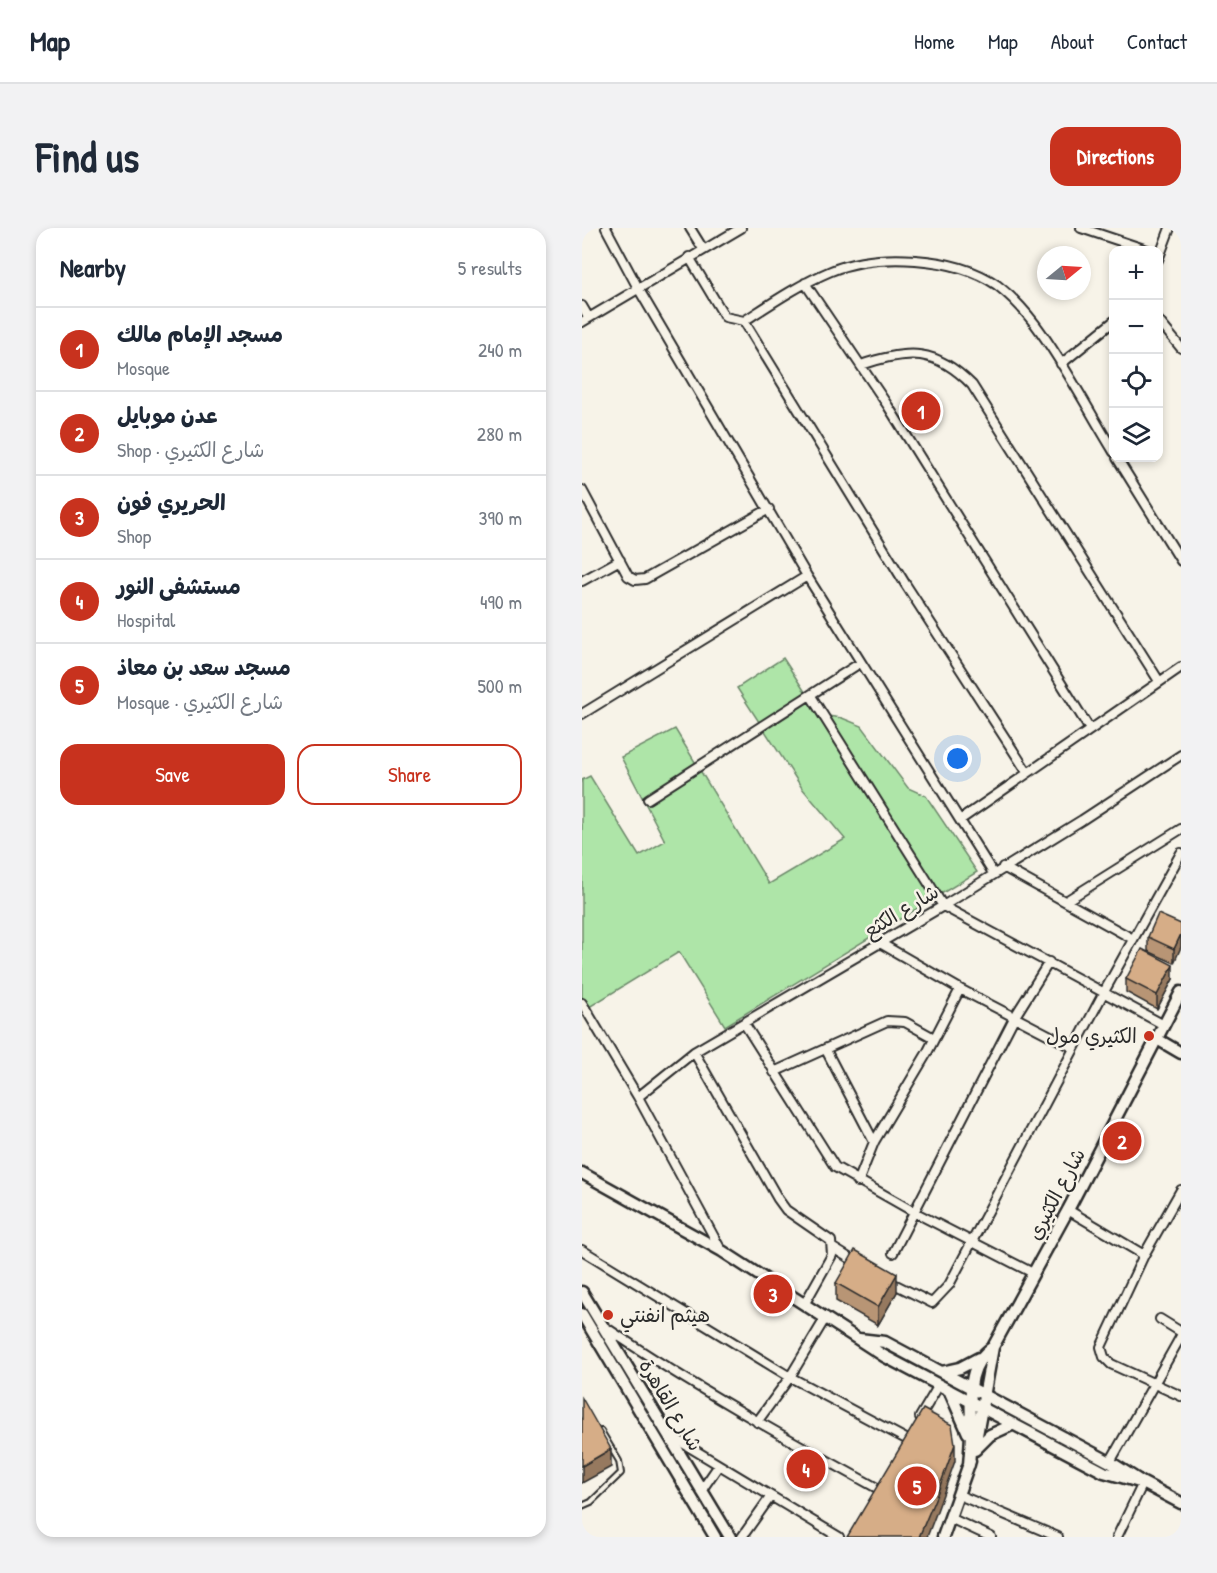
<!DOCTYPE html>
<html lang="en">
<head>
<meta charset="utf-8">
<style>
	body { margin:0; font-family:"Patrick Hand","Playpen Sans Arabic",sans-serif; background:#f2f2f3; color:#1f2937 }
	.controls { position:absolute; right:18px; top:18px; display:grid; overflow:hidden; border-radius:12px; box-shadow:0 3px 9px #0003 }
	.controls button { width:54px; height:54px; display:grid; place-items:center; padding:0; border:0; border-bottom:2px solid #e0e1e3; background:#fff; color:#1f2937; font:30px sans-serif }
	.compass { position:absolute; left:455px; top:18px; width:54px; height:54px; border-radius:50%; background:#fff; box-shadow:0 3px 9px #0003; rotate:72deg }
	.you { position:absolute; left:376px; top:531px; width:21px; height:21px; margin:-15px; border:4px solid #fff; border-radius:50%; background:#1a73e8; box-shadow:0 0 0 9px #1a73e833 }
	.badge { display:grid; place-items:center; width:39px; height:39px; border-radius:50%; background:#c8321e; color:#fff; font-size:20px; font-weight:700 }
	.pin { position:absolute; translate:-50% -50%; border:3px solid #fff; box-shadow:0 2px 6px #0006 }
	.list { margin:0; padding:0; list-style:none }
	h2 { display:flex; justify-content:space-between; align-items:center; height:78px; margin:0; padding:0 24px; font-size:26px }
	h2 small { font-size:20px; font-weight:400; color:#747a83 }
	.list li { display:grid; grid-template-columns:39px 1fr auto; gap:18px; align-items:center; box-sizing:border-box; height:84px; padding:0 24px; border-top:2px solid #e0e1e3 }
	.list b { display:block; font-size:22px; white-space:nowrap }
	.list p { margin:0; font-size:20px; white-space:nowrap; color:#747a83 }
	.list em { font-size:20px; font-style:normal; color:#747a83 }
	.actions { display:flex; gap:12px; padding:18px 24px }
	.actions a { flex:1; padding:14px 0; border:2px solid #c8321e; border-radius:18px; text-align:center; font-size:21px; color:#c8321e }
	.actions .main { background:#c8321e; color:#fff }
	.icon { flex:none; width:33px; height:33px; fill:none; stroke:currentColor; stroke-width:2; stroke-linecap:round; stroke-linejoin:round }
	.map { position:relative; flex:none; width:599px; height:1309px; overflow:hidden; border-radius:18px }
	header { display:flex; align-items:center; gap:36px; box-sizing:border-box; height:84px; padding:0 30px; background:#fff; border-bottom:2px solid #e0e1e3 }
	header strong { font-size:28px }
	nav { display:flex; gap:33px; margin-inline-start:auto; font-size:21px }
	.intro { display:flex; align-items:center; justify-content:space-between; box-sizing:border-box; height:144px; padding:0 36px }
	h1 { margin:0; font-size:42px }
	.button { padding:15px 27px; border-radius:18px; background:#c8321e; color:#fff; font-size:21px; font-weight:700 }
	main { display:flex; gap:36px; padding:0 36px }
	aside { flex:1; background:#fff; border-radius:18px; box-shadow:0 3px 9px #0003 }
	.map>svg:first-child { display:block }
</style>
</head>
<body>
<header>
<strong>Map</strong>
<nav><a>Home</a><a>Map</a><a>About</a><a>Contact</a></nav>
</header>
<div class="intro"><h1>Find us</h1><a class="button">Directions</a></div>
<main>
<aside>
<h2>Nearby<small>5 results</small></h2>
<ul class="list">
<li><span class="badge">1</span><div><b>مسجد الإمام مالك</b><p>Mosque</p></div><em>240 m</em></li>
<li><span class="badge">2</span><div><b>عدن موبايل</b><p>Shop · شارع الكثيري</p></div><em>280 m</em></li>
<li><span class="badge">3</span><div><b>الحريري فون</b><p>Shop</p></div><em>390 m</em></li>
<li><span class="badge">4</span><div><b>مستشفى النور</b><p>Hospital</p></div><em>490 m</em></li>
<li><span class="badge">5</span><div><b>مسجد سعد بن معاذ</b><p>Mosque · شارع الكثيري</p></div><em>500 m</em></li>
</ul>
<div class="actions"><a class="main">Save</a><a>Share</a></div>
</aside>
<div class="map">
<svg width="599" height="1309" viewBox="0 0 599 1309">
	<rect width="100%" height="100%" fill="#f7f3e8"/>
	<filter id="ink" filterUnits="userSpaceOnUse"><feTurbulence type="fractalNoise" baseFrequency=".0167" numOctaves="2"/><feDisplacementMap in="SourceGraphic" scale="12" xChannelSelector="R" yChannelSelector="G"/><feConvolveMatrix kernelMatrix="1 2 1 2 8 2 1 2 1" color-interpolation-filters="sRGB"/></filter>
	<g filter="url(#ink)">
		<path fill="#aee5a8" stroke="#6c886a" stroke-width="1.5" d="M201,430l37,57 22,3 20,8 46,62 18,8 51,76 -252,154 -46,-74 -93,57 -4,-6v-223l8,-4 49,80 26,-15 -44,-84 54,-28 94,155 76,-45 -43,-51 -65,-100z"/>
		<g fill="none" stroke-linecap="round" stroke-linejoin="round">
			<g stroke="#2b2b2b" stroke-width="8">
				<path id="lane" d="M0,1278l9,-4 30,-29 -2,-12 -18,-30"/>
			</g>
			<g stroke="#2b2b2b" stroke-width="12">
				<path id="street" d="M24,0l32,60 169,288 186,297
					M108,0l13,21
					M499,0l66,22
					M107,29l36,60 19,4c28,-18 56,-37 87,-50 46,-19 124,-15 166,14 13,10 28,26 38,39 30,40 53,86 79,128
					M576,32l12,-32
					M223,55l83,123 201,322
					M0,78l7,12
					M576,92l23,28
					M162,93l162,264 121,187
					M0,94l159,-94
					M479,136l53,-43
					M279,137c47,-16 75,-17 111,20l187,296
					M535,230l64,103
					M0,262l46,86 7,4 10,-1 124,-70
					M0,353l38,-21
					M229,468l132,210 221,119
					M0,486l225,-138
					M66,571l212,-136
					M378,592l221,-153
					M421,639l130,72
					M484,673l115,-72
					M298,715l80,46 114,59
					M0,775l56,94 83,153
					M162,795l91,144 81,46 117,60
					M244,822l48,92
					M112,824l84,147 8,11 45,31 1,14 -27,48
					M192,844l113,-51 18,1 29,16
					M56,869l56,-45 249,-146 139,-86 99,-65
					M276,954l16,-40 53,-89 33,-64
					M599,962l-37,65 -43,92 3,10 7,7 70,32
					M486,982l76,45
					M251,1020l26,16
					M0,1022l208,127 116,62
					M311,1025l121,-235 35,-56
					M308,1054l42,21 17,-18 155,-293 77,-139
					M578,1091l21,13
					M23,1099c87,59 179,110 272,161
					M338,1189l19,-32
					M175,1194l33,-45 36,-60
					M89,1208l168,101
					M528,1234l71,-126
					M119,1263l18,-26
					M377,1267l99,42
					M368,1290l41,19
					M160,1309l29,-41
					M535,1309l26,-54"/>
			</g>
			<g stroke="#2b2b2b" stroke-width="15">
				<path id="secondary" d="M575,811l24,14
					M0,945l140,78 162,105 220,116 39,11
					M0,1064l148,245
					M0,1086l133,223
					M277,1111l26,3 225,120 33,21 38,20
					M360,1144l18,-4 19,-10
					M367,1162l19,43
					M393,1218l18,-99
					M393,1222l15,-15 24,-11
					M387,1237c1,-12 2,-25 2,-37 0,-30 -6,-62 22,-81l75,-137 113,-218
					M361,1309l27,-76"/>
			</g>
			<use href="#lane" stroke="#f7f3e8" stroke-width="4"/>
			<use href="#street" stroke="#f7f3e8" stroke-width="8"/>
			<use href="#secondary" stroke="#f7f3e8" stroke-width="10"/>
		</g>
		<path fill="#b89574" stroke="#2b2b2b" stroke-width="1.5" d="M599,696l-7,39 -26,-12v-14z
			M544,751h47l-16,30 -31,-17z
			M254,1055l61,9 -19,33 -42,-24z"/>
		<path fill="#96795e" stroke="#2b2b2b" stroke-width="1.5" d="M599,706v13l-7,16v-14z
			M591,737v14l-16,30v-14z
			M315,1046v18l-19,33v-18z
			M373,1216v17l-18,50 -10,26h-8z
			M29,1221v18l-29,16v-17z"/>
		<path fill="#d6ad87" stroke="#2b2b2b" stroke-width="1.5" d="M576,686l23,10v10l-7,15 -26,-12z
			M560,721l31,16 -16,30 -31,-16z
			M273,1022l42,24 -19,33 -42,-24z
			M0,1170l29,51 -29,17z
			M341,1181l29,16 3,19 -18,50 -18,43h-72z"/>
	</g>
	<g fill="#c8321e" stroke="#f7f3e8" stroke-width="2">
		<circle cx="567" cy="808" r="6"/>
		<circle cx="26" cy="1087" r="6"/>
	</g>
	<g text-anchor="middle" stroke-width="5" stroke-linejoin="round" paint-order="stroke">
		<g font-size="20" fill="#2b2b2b" stroke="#f7f3e8">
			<text transform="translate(319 683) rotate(-31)" y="7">شارع الكثع</text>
			<text transform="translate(474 966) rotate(-62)" y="7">شارع الكثيري</text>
			<text transform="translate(89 1177) rotate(59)" y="7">شارع القاهرة</text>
		</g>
		<g font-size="20" fill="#2b2b2b" stroke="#f7f3e8" text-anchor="end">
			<text x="555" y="815">الكثيري مول</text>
			<text x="38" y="1094" text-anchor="start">هيثم انفنتي</text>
		</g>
	</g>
</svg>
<div class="controls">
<button>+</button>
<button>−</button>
<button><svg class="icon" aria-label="locate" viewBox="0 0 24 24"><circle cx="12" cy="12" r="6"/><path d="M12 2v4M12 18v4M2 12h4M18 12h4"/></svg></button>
<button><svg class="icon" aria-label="layers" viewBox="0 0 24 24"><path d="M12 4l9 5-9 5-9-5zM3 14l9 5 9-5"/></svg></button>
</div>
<svg class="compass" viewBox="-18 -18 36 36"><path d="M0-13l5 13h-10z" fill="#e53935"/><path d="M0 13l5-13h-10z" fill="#747a83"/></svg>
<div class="you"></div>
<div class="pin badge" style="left:339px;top:183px">1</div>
<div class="pin badge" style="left:540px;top:913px">2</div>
<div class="pin badge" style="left:191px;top:1066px">3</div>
<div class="pin badge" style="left:224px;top:1241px">4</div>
<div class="pin badge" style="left:335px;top:1258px">5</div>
</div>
</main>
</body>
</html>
